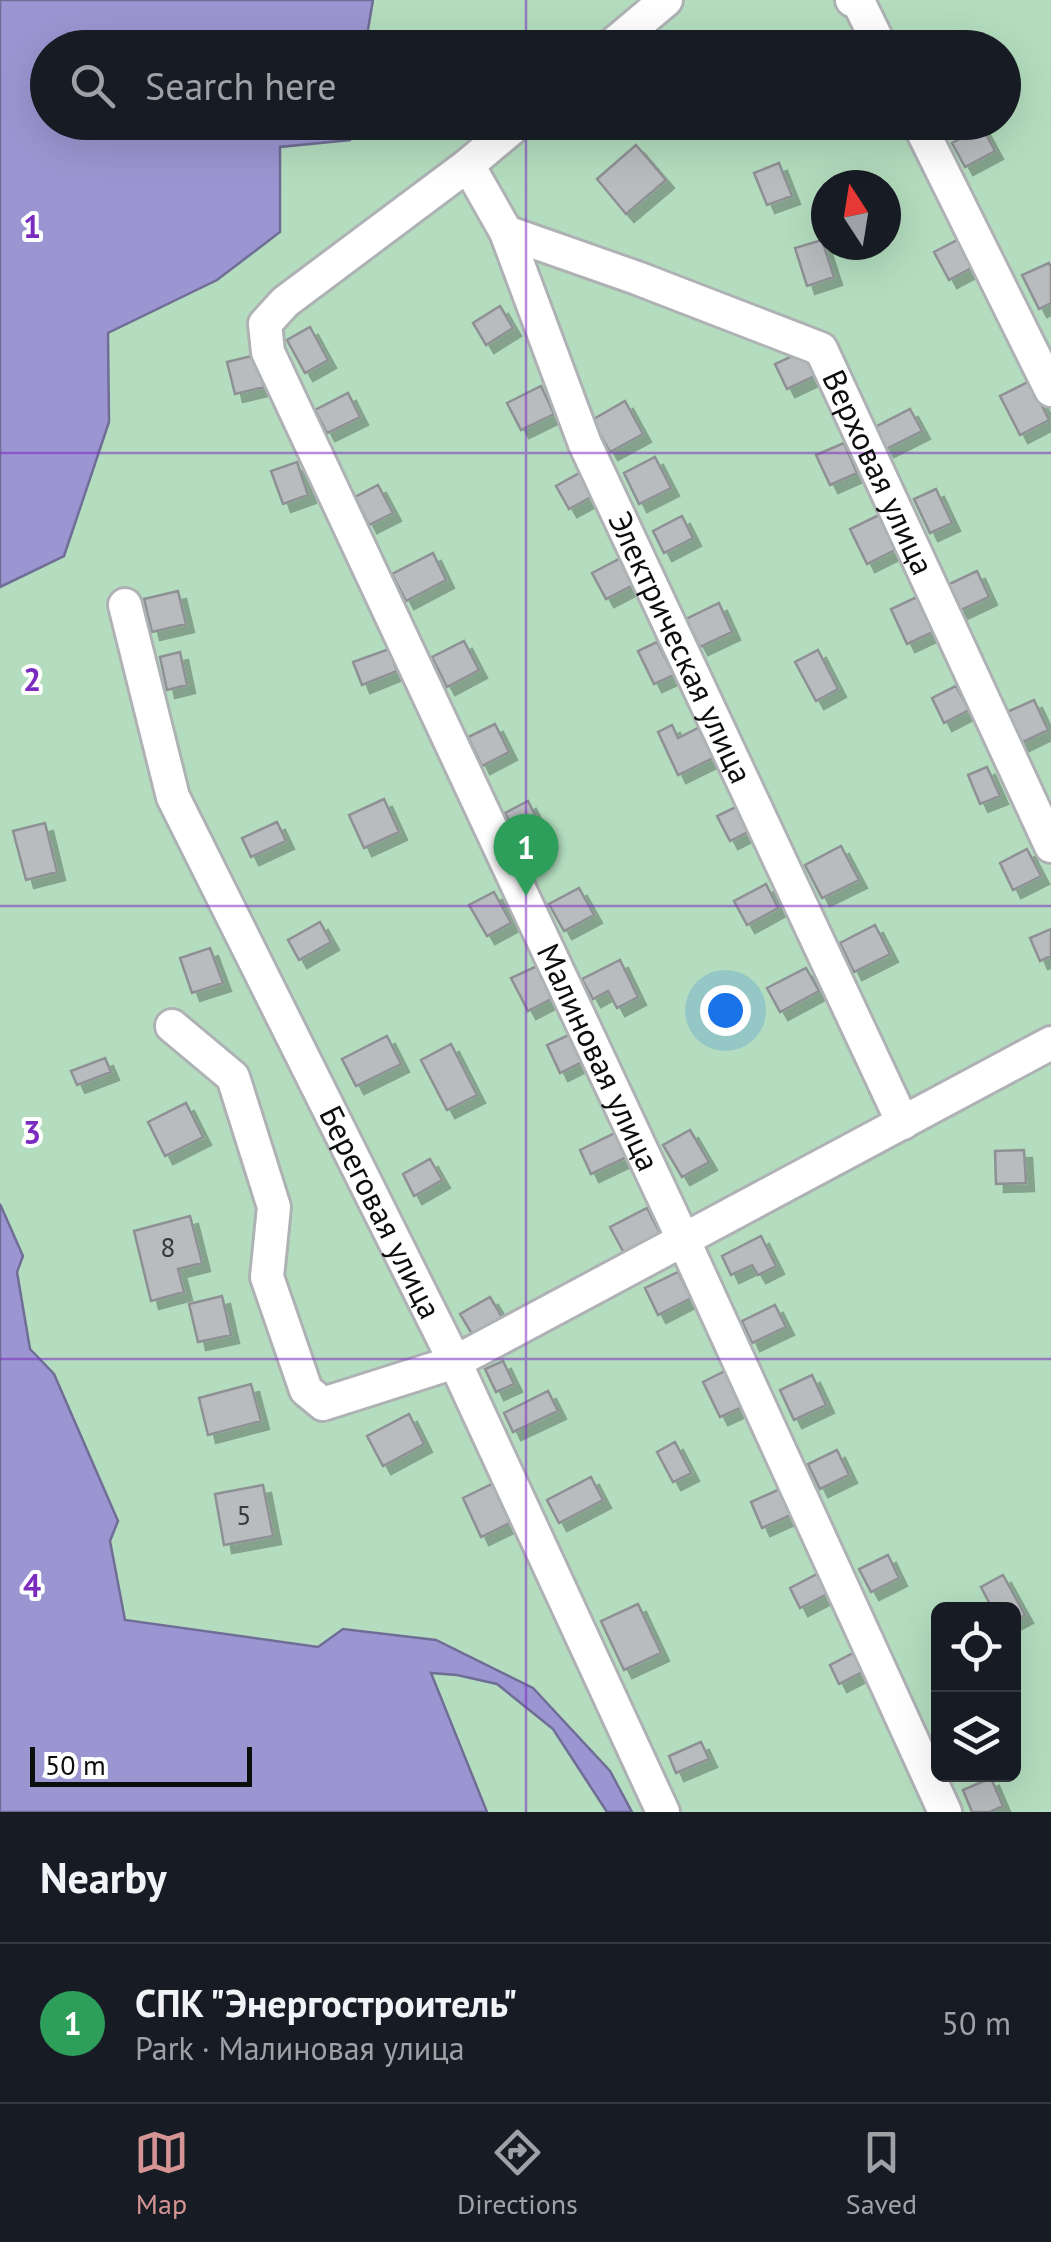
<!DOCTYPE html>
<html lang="en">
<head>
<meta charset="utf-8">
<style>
	body { margin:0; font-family:"PT Sans",sans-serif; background:#20242c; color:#f1f3f6 }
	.controls { position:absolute; right:30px; bottom:30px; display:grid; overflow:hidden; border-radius:15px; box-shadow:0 10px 40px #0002 }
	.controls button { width:90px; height:90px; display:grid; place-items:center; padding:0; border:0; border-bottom:2px solid #363941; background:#171b24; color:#f1f3f6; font:50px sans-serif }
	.compass { position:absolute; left:811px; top:170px; width:90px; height:90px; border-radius:50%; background:#171b24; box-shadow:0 10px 40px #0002; rotate:348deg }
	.scale { position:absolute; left:30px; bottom:25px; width:222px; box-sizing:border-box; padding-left:10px; border:5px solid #0c0d0d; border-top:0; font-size:28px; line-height:35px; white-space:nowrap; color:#0c0d0d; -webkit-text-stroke:8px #fff; paint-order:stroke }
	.you { position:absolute; left:725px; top:1010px; width:35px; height:35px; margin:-25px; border:8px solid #fff; border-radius:50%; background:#1a73e8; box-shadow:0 0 0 15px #1a73e833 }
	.badge { display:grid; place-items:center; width:65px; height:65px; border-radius:50%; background:#d49493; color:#fff; font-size:32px; font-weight:700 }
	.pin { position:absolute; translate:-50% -82px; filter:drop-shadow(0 2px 5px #0008) }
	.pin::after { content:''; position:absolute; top:52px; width:35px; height:30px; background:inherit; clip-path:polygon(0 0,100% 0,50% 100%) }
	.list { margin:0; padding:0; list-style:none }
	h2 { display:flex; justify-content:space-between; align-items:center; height:130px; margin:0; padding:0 40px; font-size:42px }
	h2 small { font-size:32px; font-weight:400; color:#9ea1a6 }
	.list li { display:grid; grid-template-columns:65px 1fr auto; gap:30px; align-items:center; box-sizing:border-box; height:160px; padding:0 40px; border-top:2px solid #363941 }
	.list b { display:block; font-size:38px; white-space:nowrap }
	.list p { margin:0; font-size:32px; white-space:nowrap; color:#9ea1a6 }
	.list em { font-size:32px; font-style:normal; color:#9ea1a6 }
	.icon { flex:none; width:55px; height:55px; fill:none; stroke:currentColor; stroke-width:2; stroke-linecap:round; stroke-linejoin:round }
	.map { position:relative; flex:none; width:1051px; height:1812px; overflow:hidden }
	.search { position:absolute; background:#171b24; box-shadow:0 10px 40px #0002; left:30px; right:30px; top:30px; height:110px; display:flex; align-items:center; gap:25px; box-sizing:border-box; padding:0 35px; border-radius:55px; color:#9ea1a6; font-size:38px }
	.sheet { height:290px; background:#171b24 }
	nav { display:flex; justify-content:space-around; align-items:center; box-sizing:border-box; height:140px; border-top:2px solid #363941; background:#171b24; font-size:28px; color:#9ea1a6 }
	nav a { display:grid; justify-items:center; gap:5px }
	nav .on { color:#d49493 }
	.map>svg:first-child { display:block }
</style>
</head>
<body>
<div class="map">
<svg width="1051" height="1812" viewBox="0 0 1051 1812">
	<defs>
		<filter id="shadow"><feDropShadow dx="8" dy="8" stdDeviation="0" flood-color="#0004"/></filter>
	</defs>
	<rect width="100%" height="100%" fill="#dfe3e5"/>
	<path fill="#b4ddbf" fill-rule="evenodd" d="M373,0h678v1812h-419l-22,-41 -77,-83 -214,-41 -194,-27 -15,-79 -56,-167 -24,-25 -13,-77 6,-17 -23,-51v-617l64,-31 45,-134 -1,-89 109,-53 63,-133 69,-7 3,-18h652v-74l-639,-1zM826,185h60v60h-60zM938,1610h76v164h-76z
		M430,1673l27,2 40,8 56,46 54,83h-120z"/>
	<path fill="#9b96d1" stroke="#706d96" stroke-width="2.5" d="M0,0h373l-8,47 -317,1v74l304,1 -2,17 -70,7v85l-63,48 -109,53 1,89 -45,134 -64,31z
		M0,1204l23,52 -6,16 13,77 24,25 64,147 -8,20 15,79 193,27 25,-18 93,11 97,48 77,83 22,41h-25l-54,-83 -56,-45 -40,-9 -26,-2 56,139h-487z"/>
	<path fill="#b9bcbf" stroke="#8e9194" stroke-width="2.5" filter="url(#shadow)" d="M982,127l13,24 -30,16 -13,-24z
		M636,145l30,35 -40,34 -29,-35z
		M779,163l13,33 -25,9 -13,-32z
		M961,238l14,28 -26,14 -15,-28z
		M822,240l12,37 -27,9 -12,-38z
		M1049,263l2,4v36l-12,6 -17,-34z
		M500,306l13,22 -27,17 -13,-22z
		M310,327l18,33 -23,13 -18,-33z
		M805,350l12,25 -30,14 -12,-25z
		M256,355l8,32 -29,7 -8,-32z
		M1030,381l19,39 -29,15 -20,-39z
		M541,386l13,28 -33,16 -14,-27z
		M348,393l12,24 -33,16 -12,-23z
		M625,401l18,33 -33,18 -18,-32z
		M910,409l12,22 -36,18 -11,-22z
		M844,443l13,30 -27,12 -14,-30z
		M655,457l16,31 -32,16 -15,-31z
		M297,462l11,33 -25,9 -12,-33z
		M583,471l12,24 -26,14 -13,-23z
		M378,485l15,28 -24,12 -14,-28z
		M936,489l16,34 -22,10 -16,-34z
		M881,514l16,35 -30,15 -17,-35z
		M682,516l11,22 -29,15 -11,-22z
		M433,553l13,27 -40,21 -14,-27z
		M623,557l14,26 -31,16 -14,-26z
		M977,571l12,26 -30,14 -12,-26z
		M178,591l8,33 -34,8 -8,-33z
		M919,596l16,35 -28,13 -16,-35z
		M719,603l13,29 -32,15 -14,-28z
		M464,641l15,29 -32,17 -15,-30z
		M657,642l17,33 -20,9 -16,-33z
		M389,649l8,22 -35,14 -9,-23z
		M818,650l20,39 -22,12 -21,-39z
		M180,652l7,33 -20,5 -7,-33z
		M956,686l13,24 -25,13 -12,-25z
		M1034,700l14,30 -27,13 -14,-31z
		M495,724l14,28 -27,14 -14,-29z
		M672,725l6,13 22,-11 15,30 -37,18 -20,-43z
		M987,767l13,29 -20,8 -12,-29z
		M384,799l15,33 -35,16 -15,-33z
		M528,801l12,24 -23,12 -12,-24z
		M738,806l12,25 -20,10 -13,-25z
		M277,822l9,19 -35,16 -9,-19z
		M45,823l12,49 -31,8 -13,-49z
		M841,846l18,34 -37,18 -17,-33z
		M1027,849l14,27 -28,14 -13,-27z
		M766,884l12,24 -31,17 -13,-24z
		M579,888l15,27 -30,16 -15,-27z
		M494,892l17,31 -24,13 -18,-31z
		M320,922l11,20 -32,18 -11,-20z
		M875,925l15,29 -36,18 -14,-29z
		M1051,929v27l-11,5 -10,-23z
		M210,948l13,35 -31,10 -12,-35z
		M620,960l18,37 -21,11 -9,-17 -15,8 -11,-20z
		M537,966l16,32 -25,13 -17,-33z
		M806,968l13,23 -39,21 -13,-24z
		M573,1033l13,27 -26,13 -13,-28z
		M387,1036l14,28 -45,22 -14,-27z
		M451,1044l26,51 -30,15 -26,-50z
		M105,1058l6,14 -34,13 -6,-14z
		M186,1103l17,34 -38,19 -17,-34z
		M690,1130l19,32 -27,15 -19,-32z
		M615,1133l12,24 -36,17 -11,-24z
		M1024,1150l2,33 -30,1 -1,-33z
		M430,1159l12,21 -28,16 -11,-22z
		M647,1208l13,25 -36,20 -14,-26z
		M190,1216l12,47 -24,6 6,23 -33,9 -17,-70z
		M761,1236l15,30 -18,9 -6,-10 -21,10 -9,-19z
		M678,1272l13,26 -33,17 -13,-27z
		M222,1296l9,39 -33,7 -9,-38z
		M490,1297l15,25 -30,17 -15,-25z
		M775,1305l11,22 -34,16 -10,-22z
		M503,1361l11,23 -18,8 -11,-23z
		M729,1369l18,36 -27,12 -17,-35z
		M812,1375l14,30 -32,15 -14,-30z
		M251,1384l10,37 -53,14 -9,-37z
		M548,1391l10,20 -45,21 -9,-19z
		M409,1414l15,30 -41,22 -16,-30z
		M675,1442l16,31 -18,9 -16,-30z
		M837,1450l12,25 -29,14 -12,-25z
		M591,1477l12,23 -44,23 -12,-23z
		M496,1482l18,39 -33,16 -18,-39z
		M263,1485l10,51 -49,9 -9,-51z
		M780,1489l11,26 -29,13 -11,-26z
		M888,1555l11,23 -28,14 -12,-23z
		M821,1572l10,20 -31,16 -10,-20z
		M1003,1575l22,40 -11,6v-11h-21l-12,-23z
		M638,1604l23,49 -37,17 -23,-49z
		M857,1651l9,19 -27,14 -9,-19z
		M701,1742l8,17 -33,14 -7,-17z
		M991,1778l12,28 -13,6h-18l-9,-22z"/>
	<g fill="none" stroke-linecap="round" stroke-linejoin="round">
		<g stroke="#aeb2b4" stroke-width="38">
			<g id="minor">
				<path d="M852,0l7,3 22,45"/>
				<path d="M609,48l57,-48"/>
				<path id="s1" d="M519,122l-51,43 -183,137 -20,22 3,28 416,889 261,571"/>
				<path d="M918,122l133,268"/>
				<path id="s2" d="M468,165l38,67 79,212 318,679"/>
				<path id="s3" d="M506,232l131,46 184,71 230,497"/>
				<path id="s4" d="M125,605l48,192 282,565 208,450"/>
				<path d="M172,1026l61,51 41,130 -7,70 39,113 17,14 132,-42 596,-319"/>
			</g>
		</g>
		<use href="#minor" stroke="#fff" stroke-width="32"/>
	</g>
	<path fill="none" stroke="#7b2cbf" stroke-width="2.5" stroke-opacity="0.55" d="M526,0v48M526,122v1690M0,453h1051M0,906h1051M0,1359h1051"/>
	<g text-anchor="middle" stroke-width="8" stroke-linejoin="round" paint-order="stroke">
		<g font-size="28" fill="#37393a">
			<text x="168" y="1257">8</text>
			<text x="244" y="1525">5</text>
		</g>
		<g font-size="32" fill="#0c0d0d" stroke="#fff">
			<text dy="11" stroke="none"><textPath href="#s3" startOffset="472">Верховая улица</textPath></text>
			<text dy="11" stroke="none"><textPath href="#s2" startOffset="528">Электрическая улица</textPath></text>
			<text dy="11" stroke="none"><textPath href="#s1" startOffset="1132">Малиновая улица</textPath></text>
			<text dy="11" stroke="none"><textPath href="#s4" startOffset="662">Береговая улица</textPath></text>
		</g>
	</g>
	<g font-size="32" text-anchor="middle" font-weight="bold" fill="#7b2cbf" stroke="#fff" stroke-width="8" stroke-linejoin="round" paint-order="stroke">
		<text x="32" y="238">1</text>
		<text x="32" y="691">2</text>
		<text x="32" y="1144">3</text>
		<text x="32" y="1597">4</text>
	</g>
</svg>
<div class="controls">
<button><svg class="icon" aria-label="locate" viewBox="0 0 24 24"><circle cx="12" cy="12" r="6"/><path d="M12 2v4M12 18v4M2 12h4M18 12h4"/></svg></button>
<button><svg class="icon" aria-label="layers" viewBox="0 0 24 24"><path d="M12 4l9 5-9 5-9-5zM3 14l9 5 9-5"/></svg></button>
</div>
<svg class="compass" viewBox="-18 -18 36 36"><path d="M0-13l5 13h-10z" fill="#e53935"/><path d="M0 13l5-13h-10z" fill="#9ea1a6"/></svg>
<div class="scale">50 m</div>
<div class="you"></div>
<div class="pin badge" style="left:526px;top:896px;background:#2e9e5b">1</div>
<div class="search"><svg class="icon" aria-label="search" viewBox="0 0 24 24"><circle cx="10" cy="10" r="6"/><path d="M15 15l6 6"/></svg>Search here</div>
</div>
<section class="sheet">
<h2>Nearby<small></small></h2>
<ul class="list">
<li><span class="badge" style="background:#2e9e5b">1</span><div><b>СПК &quot;Энергостроитель&quot;</b><p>Park · Малиновая улица</p></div><em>50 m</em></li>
</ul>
</section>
<nav>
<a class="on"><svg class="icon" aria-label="map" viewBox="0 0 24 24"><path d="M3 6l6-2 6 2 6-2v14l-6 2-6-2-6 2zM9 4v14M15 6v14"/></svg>Map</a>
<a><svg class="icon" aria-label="directions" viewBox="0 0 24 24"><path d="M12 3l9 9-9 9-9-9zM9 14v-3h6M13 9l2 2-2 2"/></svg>Directions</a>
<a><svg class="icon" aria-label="saved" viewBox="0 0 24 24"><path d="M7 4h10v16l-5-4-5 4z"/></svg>Saved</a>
</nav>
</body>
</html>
